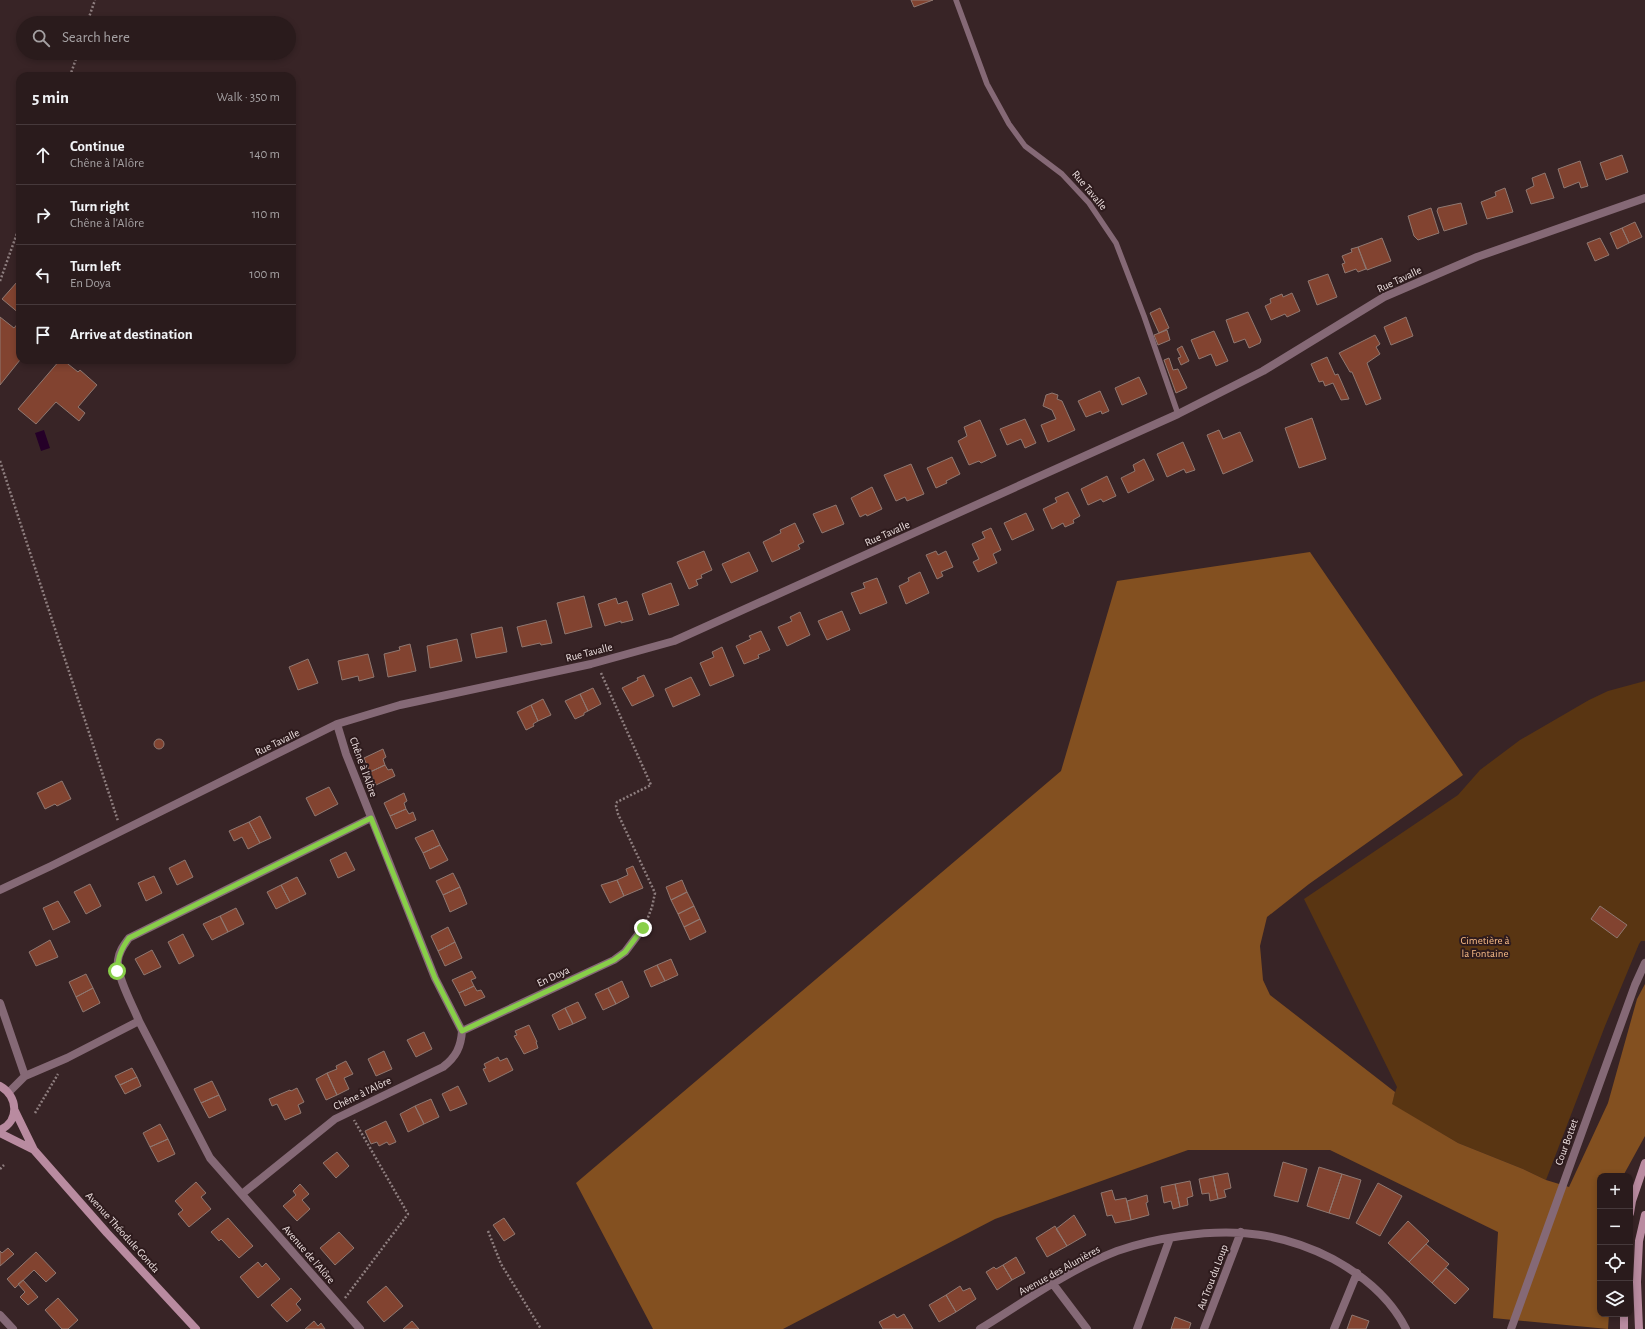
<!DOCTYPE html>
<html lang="en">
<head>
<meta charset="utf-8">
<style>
	body { margin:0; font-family:"Alegreya Sans",sans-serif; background:#322425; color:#f1f3f6 }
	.controls { position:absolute; right:12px; bottom:12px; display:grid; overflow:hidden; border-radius:8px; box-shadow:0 2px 6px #0003 }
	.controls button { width:36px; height:36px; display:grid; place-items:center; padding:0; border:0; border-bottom:1px solid #46393b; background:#2a1b1c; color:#f1f3f6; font:20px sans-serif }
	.stop { position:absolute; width:12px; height:12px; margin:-9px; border:3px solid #88cf49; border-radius:50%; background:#fff }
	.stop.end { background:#88cf49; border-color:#fff; box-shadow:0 1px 4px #0008 }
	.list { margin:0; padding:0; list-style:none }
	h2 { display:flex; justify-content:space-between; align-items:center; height:52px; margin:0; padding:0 16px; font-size:17px }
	h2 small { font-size:13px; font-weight:400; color:#a5a1a3 }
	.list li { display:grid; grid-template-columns:26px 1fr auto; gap:12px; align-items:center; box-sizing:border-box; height:60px; padding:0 16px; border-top:1px solid #46393b }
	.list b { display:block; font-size:15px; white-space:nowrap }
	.list p { margin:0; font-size:13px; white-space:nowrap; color:#a5a1a3 }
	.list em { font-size:13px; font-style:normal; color:#a5a1a3 }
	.icon { flex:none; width:22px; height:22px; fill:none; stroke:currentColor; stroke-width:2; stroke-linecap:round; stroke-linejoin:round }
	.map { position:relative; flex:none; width:1645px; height:1329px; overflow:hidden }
	.search { position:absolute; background:#2a1b1c; box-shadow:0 2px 6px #0003; left:16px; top:16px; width:280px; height:44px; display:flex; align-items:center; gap:10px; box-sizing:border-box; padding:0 14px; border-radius:22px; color:#a5a1a3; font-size:15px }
	.panel { position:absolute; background:#2a1b1c; box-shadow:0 2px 6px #0003; left:16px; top:72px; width:280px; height:292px; border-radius:12px }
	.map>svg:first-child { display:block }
</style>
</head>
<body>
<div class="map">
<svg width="1645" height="1329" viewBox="0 0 1645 1329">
	<rect width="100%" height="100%" fill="#382426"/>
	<path fill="#593512" d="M1645,681v260h-4l-2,3 -34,82 -59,154 -23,-11 -65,-26 -67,-39 6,-17 -93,-188 154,-104 22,-25 40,-30 69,-40 19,-9z"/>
	<path fill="#835020" d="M1310,552l153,223 -154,109 -42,33 -7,29 3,34 7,15 125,97 -3,12 66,39 65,26 23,11 23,7 39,-84 29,-104 8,-15v152l-22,40h-23v138h9l-1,15 -115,-11 5,-86 -168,-82h-142l-193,69 -212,110h-130l-77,-146 485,-412 56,-190z"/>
	<path fill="#250028" d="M44,430l6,18 -9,3 -6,-18z"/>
	<path fill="#824330" stroke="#8f7871" d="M911,0h22l-19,7z
		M1622,155l6,17 -22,8 -6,-17z
		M1580,161l8,25 -7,2 -2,-6 -15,6 -6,-19z
		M1545,173l9,25 -23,6 -5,-14 8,-4 -2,-8z
		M1505,188l8,24 -26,7 -6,-17 15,-6 -1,-4z
		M1461,203l6,21 -23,7 -7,-20 1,-3z
		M1431,208l8,25 -21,7 -4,-4 -6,-20z
		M1635,222l7,15 -13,6 -7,-15z
		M1622,228l7,15 -12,6 -7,-16z
		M1382,238l9,23 -24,9 -9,-23z
		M1600,238l9,17 -14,6 -8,-18z
		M1358,247l8,22 -8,3 -2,-3 -11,4 -3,-9 3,-1 -3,-7 10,-4 -1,-3z
		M1328,274l9,23 -20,8 -9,-24z
		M17,282l3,3v29l-18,-15z
		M1292,293l8,18 -13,6 -2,-3 -14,6 -6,-14 6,-3 -1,-4 12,-5 1,3z
		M1160,308l9,20 -10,5 -9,-20z
		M1248,312l13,28 -1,3 -11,5 -4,-9 -11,4 -8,-23z
		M0,317l14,11 6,-7v39l-20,25z
		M1406,317l7,19 -22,9 -7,-18z
		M1167,330l3,10 -12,5 -4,-10z
		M1214,331l14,30 -12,5 -5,-12 -12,5 -8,-19z
		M1375,335l5,9 -4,3 4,7 -13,9 14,36 -15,6 -14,-33h-2l-11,-19z
		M1182,346l7,15 -8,4 -3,-7 3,-1 -4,-8z
		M1327,357l8,18 3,-1 11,25 -8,1 -8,-17 -8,3 -2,-5 -4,1 -8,-18z
		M1169,358l4,12 5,-1 9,19 -11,5 -12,-33z
		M60,360h3l15,12 2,-2 17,15 -19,22 7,6 -6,8 -23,-19 -20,22 -18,-15z
		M1139,377l8,17 -25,11 -7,-17z
		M1100,391l9,20 -7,3 -1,-3 -15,6 -8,-16z
		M1052,393l6,2 -1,4 5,2 13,29 -27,12 -7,-17 15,-6 -4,-9 -9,-4 3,-11z
		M1312,418l14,41 -27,9 -14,-40z
		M1025,419l11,24 -11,5 -4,-9 -14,6 -7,-16z
		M980,420l16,36 -15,7 -2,-2 -10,4 -11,-24 9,-5 -3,-9z
		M1219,430l4,9 17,-7 13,29 -30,13 -16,-39z
		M1183,442l12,28 -9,3 -2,-4 -17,8 -10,-23z
		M952,457l8,17 -14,7 1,2 -11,5 -9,-20z
		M1144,459l10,21 -26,13 -7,-15 14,-7 -2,-6z
		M911,464l13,30 -17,7 -2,-4 -9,4 -12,-26z
		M1107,476l9,20 -13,6 -2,-3 -13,6 -7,-16z
		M872,487l10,22 -15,7 -1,-2 -6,3 -9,-19z
		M1068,492l12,24 -7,4 1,3 -9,4 -2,-4 -11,6 -9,-20 14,-7 -2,-4z
		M836,505l8,19 -22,9 -9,-19z
		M1026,513l8,17 -22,10 -8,-17z
		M795,523l9,19 -6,3 2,4 -28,13 -9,-20 18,-9 -1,-3z
		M991,528l10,22 -8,4 4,9 -19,9 -5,-10 6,-3 -7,-15 13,-6 -3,-6z
		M704,551l8,19 -11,5 1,3 -6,2 2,5 -9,4 -12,-27z
		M936,551l2,4 8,-4 7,16 -12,5 2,4 -6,3 -11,-24z
		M749,552l9,19 -27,12 -9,-19z
		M920,572l9,21 -23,11 -7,-18 10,-5 -1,-3z
		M877,578l10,25 -27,11 -9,-21 14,-5 -2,-5z
		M671,583l8,22 -30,10 -7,-21z
		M584,596l8,31 -27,7 -8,-31z
		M616,598l2,6 9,-3 6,19 -12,3v-2l-16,5 -7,-22z
		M842,611l8,19 -23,10 -9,-19z
		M800,612l10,23 -23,11 -9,-19 14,-6 -2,-4z
		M546,620l6,23 -11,2 -1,-2 -18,4 -5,-20z
		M502,627l5,25 -31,6 -5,-24z
		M761,631l9,19 -12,5 1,3 -15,6 -8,-18 15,-7 -2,-3z
		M457,639l5,22 -32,7 -3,-22z
		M410,644l6,27 -28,6 -4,-23 16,-4 -1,-3z
		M722,647l12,29 -24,10 -10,-23 14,-6 -2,-5z
		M368,654l6,23 -15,4 -1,-5 -16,4 -4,-19z
		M308,659l10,24 -20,7 -9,-23z
		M644,675l10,21 -22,10 -10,-18 16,-8 -1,-2z
		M691,677l9,18 -27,12 -8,-18z
		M593,688l8,16 -13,7 -8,-17z
		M580,694l8,17 -4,2v2l-9,4 -10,-18z
		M543,699l8,16 -13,6 -7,-16z
		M531,705l7,16 -5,3 1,2 -8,4 -9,-18z
		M154 744a5 5 0 1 1 10 0a5 5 0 1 1-10 0Z
		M383,749l3,8 -3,2 2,6 -15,7 -6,-14z
		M385,765l3,5 4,-1 3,7 -19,9 -6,-13z
		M62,781l9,18 -14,7 -2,-2 -10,5 -8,-16z
		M329,787l9,17 -23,12 -9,-18z
		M404,793l3,8 -3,2 2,6 -16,7 -6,-13z
		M406,809l3,5 4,-2 3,8 -20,9 -6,-13z
		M260,816l11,22 -11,5 -11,-21z
		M249,822l11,21 -12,6 -6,-12 -8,4 -5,-10z
		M433,830l7,15 -17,8 -8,-15z
		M440,845l8,15 -18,9 -7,-16z
		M346,852l9,18 -17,8 -8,-18z
		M185,860l8,17 -16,8 -8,-17z
		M633,866l10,22 -19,8 -7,-16 11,-5 -2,-6z
		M453,873l7,14 -17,8 -7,-14z
		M154,876l8,17 -16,8 -8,-18z
		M297,877l9,17 -16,8 -9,-17z
		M617,880l7,16 -14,7 -9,-18z
		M682,880l5,12 -16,8 -5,-13z
		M90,884l11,22 -15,8 -12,-22z
		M281,885l9,17 -14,7 -9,-17z
		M460,887l7,17 -17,8 -7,-17z
		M687,892l7,14 -16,8 -7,-14z
		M58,901l12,21 -17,8 -10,-22z
		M694,906l6,13 -16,8 -6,-13z
		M1600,906l27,19 -10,13 -26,-19z
		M236,908l8,16 -16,8 -8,-16z
		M220,916l8,16 -16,8 -9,-16z
		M700,919l6,13 -16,8 -6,-13z
		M448,927l7,15 -17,9 -7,-15z
		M183,934l11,22 -15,8 -11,-22z
		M50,940l8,17 -22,9 -7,-14z
		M455,942l7,16 -17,8 -7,-15z
		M152,950l9,17 -17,8 -9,-16z
		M671,959l7,16 -13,6 -8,-16z
		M657,965l8,16 -14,6 -7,-16z
		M472,971l4,7 -5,2 3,6 -15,7 -7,-13z
		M86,974l7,14 -17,9 -7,-15z
		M622,981l7,16 -13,7 -8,-16z
		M474,986l3,5 4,-1 4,7 -20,9 -6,-13z
		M93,988l7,15 -17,9 -7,-15z
		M608,988l8,16 -13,6 -8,-16z
		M578,1002l8,16 -13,6 -8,-16z
		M565,1008l8,16 -14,6 -7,-15z
		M529,1025l8,17h-1l2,6 -14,6 -10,-18 3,-1 -2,-4z
		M424,1032l8,17 -16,8 -9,-17z
		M384,1051l8,18 -16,7 -8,-17z
		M498,1057l2,4 7,-3 6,12 -24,12 -6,-13 3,-1 -2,-4z
		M346,1061l7,13 -9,4 5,11 -12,6 -10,-22 10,-4 -1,-3z
		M132,1068l5,9 -17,8 -5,-9z
		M327,1073l10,22 -11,5 -10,-21z
		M137,1077l4,9 -16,8 -5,-9z
		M212,1081l7,14 -18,8 -7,-14z
		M458,1086l9,18 -17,7 -8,-17z
		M297,1088l7,14 -6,3 3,8 -16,7 -8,-16 -5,2 -3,-7 21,-9 1,1z
		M219,1095l7,15 -17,8 -8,-15z
		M431,1099l8,18 -15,7 -9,-18z
		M415,1106l9,18 -16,8 -8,-18z
		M386,1121l10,21 -7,3 -2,-3 -8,4 -2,-4 -6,2 -6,-13z
		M160,1124l8,15 -18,8 -7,-14z
		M168,1139l7,15 -17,8 -8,-15z
		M337,1152l12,14 -13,12 -13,-15z
		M1283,1162l24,7 -9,33 -24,-6z
		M1319,1167l23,7 -13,39 -22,-7z
		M1228,1173l3,15 -7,2 2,7 -8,2 -5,-23z
		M1342,1174l19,6 -12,39 -20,-6z
		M1213,1176l5,23 -8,2 -1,-8 -7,1 -3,-15z
		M1190,1181l3,15 -6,2 1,7 -8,2 -5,-23z
		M196,1182l10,11 -5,4 10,12 -22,18 -11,-13 5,-4 -8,-9z
		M1378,1183l24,13 -22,40 -24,-13z
		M300,1184l9,10 -7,6 8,9 -13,12 -14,-15 13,-11 -3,-4z
		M1175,1184l5,23 -7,2 -2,-8 -7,2 -3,-16z
		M1112,1190l3,10 11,-2 5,22 -16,3 -3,-8 -5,1 -6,-23z
		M1147,1195l1,7 -2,1 3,12 -18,5 -4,-19z
		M1074,1215l12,20 -19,11 -11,-17z
		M228,1218l25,28 -14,12 -18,-19 -2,2 -8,-9z
		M504,1218l11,16 -11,7 -11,-16z
		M1408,1221l21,20 -20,21 -21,-19z
		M1055,1226l12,20 -20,11 -11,-19z
		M339,1232l15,16 -19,17 -15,-17z
		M1426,1244l23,20 -17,19 -23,-21z
		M8,1248l6,6 -14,12v-15l2,2z
		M36,1252l20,21 -10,9 -12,-12 -19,18 -8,-9z
		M1016,1257l9,16 -13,7 -9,-15z
		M258,1262l4,5 4,-4 14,16 -22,19 -18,-21z
		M1003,1265l9,15 -15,10 -11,-18 8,-5 2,2z
		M1446,1268l23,21 -14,15 -23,-21z
		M23,1280l15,17 -10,8 -8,-8 5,-5 -7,-8z
		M386,1286l17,20 -19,16 -17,-20z
		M960,1286l3,5 7,-3 6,11 -20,13 -10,-17z
		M291,1288l10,11 -5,5 5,6 -14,12 -16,-17z
		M946,1295l10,17 -17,10 -10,-17z
		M58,1298l20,22 -10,9h-6l-17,-19z
		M894,1314l3,4 7,-4 9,15h-30l-4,-7z
		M1352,1315l17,6 -3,8h-19z
		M1175,1317l16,6 -2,6h-18z
		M314,1321l4,5 3,-3 4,6h-20z
		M412,1321l7,8h-16z"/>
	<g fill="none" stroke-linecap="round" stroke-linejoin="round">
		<path stroke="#8e7e7f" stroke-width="2.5" stroke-dasharray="2 2" stroke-linecap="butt" d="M87,23l8,-23
			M70,76l8,-23
			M0,281l20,-56
			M0,461l118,360
			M601,673l50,112 -34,17 -1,4 2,8 37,79 -3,14 -5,13
			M35,1113l23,-39
			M0,1169l4,-4
			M488,1231l13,33 40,65
			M345,1298l63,-84 -54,-94"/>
		<path stroke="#856976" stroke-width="5.5" d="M956,0l31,84 22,40 16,22 37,28 27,29 27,40 28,73 34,98"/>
		<path stroke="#856976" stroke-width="8" d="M0,890l51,-24 286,-142 63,-19 191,-41 83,-23 504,-227 85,-43 121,-74 93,-40 168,-59
			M0,1003l25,73
			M139,1021c-6,-15 -23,-46 -21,-61 1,-9 6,-15 11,-22l242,-120
			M462,1031l152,-71 11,-8 18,-24
			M9,1092l16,-16 42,-18 72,-37 71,137 150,171
			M242,1194l93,-75 108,-52c13,-10 18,-20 19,-36l-27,-53 -89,-224 -9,-30
			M1053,1284l34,45
			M0,1315l13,14
			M980,1329c44,-27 88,-59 137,-78 20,-7 42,-12 64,-15 55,-8 102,-3 152,23 31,17 57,38 73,70
			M1137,1329l33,-91
			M1204,1329l37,-97
			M1334,1329l23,-56
			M1511,1329l124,-344 10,-22"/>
		<path stroke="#b98ba0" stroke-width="8" d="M0,1086c18,10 20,35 0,44
			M15,1111l19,39 73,83 89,96
			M0,1133l34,17
			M1630,1213l2,-12 13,-38
			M1624,1314v15
			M1639,1329l-2,-47 2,-41 6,-26"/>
	</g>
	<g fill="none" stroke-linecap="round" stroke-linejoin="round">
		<path stroke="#88cf49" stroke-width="5" d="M117,971c1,-14 4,-22 12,-33l242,-120 64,160 27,53 152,-71 11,-8 18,-24"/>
	</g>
	<g text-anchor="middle" stroke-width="4" stroke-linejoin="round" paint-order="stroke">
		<g font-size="11" fill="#eee1e1" stroke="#2e1b1d">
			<text transform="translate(1090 190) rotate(50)" y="4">Rue Tavalle</text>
			<text transform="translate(1399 279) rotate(-25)" y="4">Rue Tavalle</text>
			<text transform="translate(887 533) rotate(-24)" y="4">Rue Tavalle</text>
			<text transform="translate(589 652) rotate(-14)" y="4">Rue Tavalle</text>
			<text transform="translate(277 742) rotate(-26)" y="4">Rue Tavalle</text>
			<text transform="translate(364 767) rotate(70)" y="4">Chêne à l'Alôre</text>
			<text transform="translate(553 976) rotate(-25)" y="4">En Doya</text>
			<text transform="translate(362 1093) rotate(-26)" y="4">Chêne à l'Alôre</text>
			<text transform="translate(1566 1142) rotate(-70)" y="4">Cour Bottet</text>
			<text transform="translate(123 1232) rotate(48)" y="4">Avenue Théodule Gonda</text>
			<text transform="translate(309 1254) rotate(49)" y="4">Avenue de l'Alôre</text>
			<text transform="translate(1059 1270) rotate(-29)" y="4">Avenue des Alunières</text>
			<text transform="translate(1212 1277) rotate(-69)" y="4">Au Trou du Loup</text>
		</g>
		<g font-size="11" fill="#f7ba86" stroke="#2e1b1d">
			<text x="1485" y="944">Cimetière à<tspan x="1485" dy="13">la Fontaine</tspan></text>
		</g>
	</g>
</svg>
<div class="controls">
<button>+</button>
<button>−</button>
<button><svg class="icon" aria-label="locate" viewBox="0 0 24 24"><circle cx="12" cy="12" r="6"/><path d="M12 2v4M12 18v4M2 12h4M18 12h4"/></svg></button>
<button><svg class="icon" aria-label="layers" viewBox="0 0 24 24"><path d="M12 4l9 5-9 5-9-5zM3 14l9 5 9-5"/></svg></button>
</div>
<div class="stop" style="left:117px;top:971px"></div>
<div class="stop end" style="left:643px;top:928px"></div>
<div class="search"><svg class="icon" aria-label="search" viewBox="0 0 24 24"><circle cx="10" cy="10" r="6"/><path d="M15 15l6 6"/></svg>Search here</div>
<section class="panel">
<h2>5 min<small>Walk · 350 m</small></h2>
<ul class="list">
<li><svg class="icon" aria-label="ahead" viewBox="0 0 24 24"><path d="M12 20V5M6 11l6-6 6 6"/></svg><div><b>Continue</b><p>Chêne à l'Alôre</p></div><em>140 m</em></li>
<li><svg class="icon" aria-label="right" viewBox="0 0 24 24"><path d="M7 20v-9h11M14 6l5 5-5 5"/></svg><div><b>Turn right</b><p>Chêne à l'Alôre</p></div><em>110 m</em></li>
<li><svg class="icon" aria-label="left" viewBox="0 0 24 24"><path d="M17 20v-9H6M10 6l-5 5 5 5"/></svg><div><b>Turn left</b><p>En Doya</p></div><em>100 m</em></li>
<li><svg class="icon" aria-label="arrive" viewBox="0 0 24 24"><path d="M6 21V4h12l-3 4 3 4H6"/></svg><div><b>Arrive at destination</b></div></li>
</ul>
</section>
</div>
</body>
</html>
